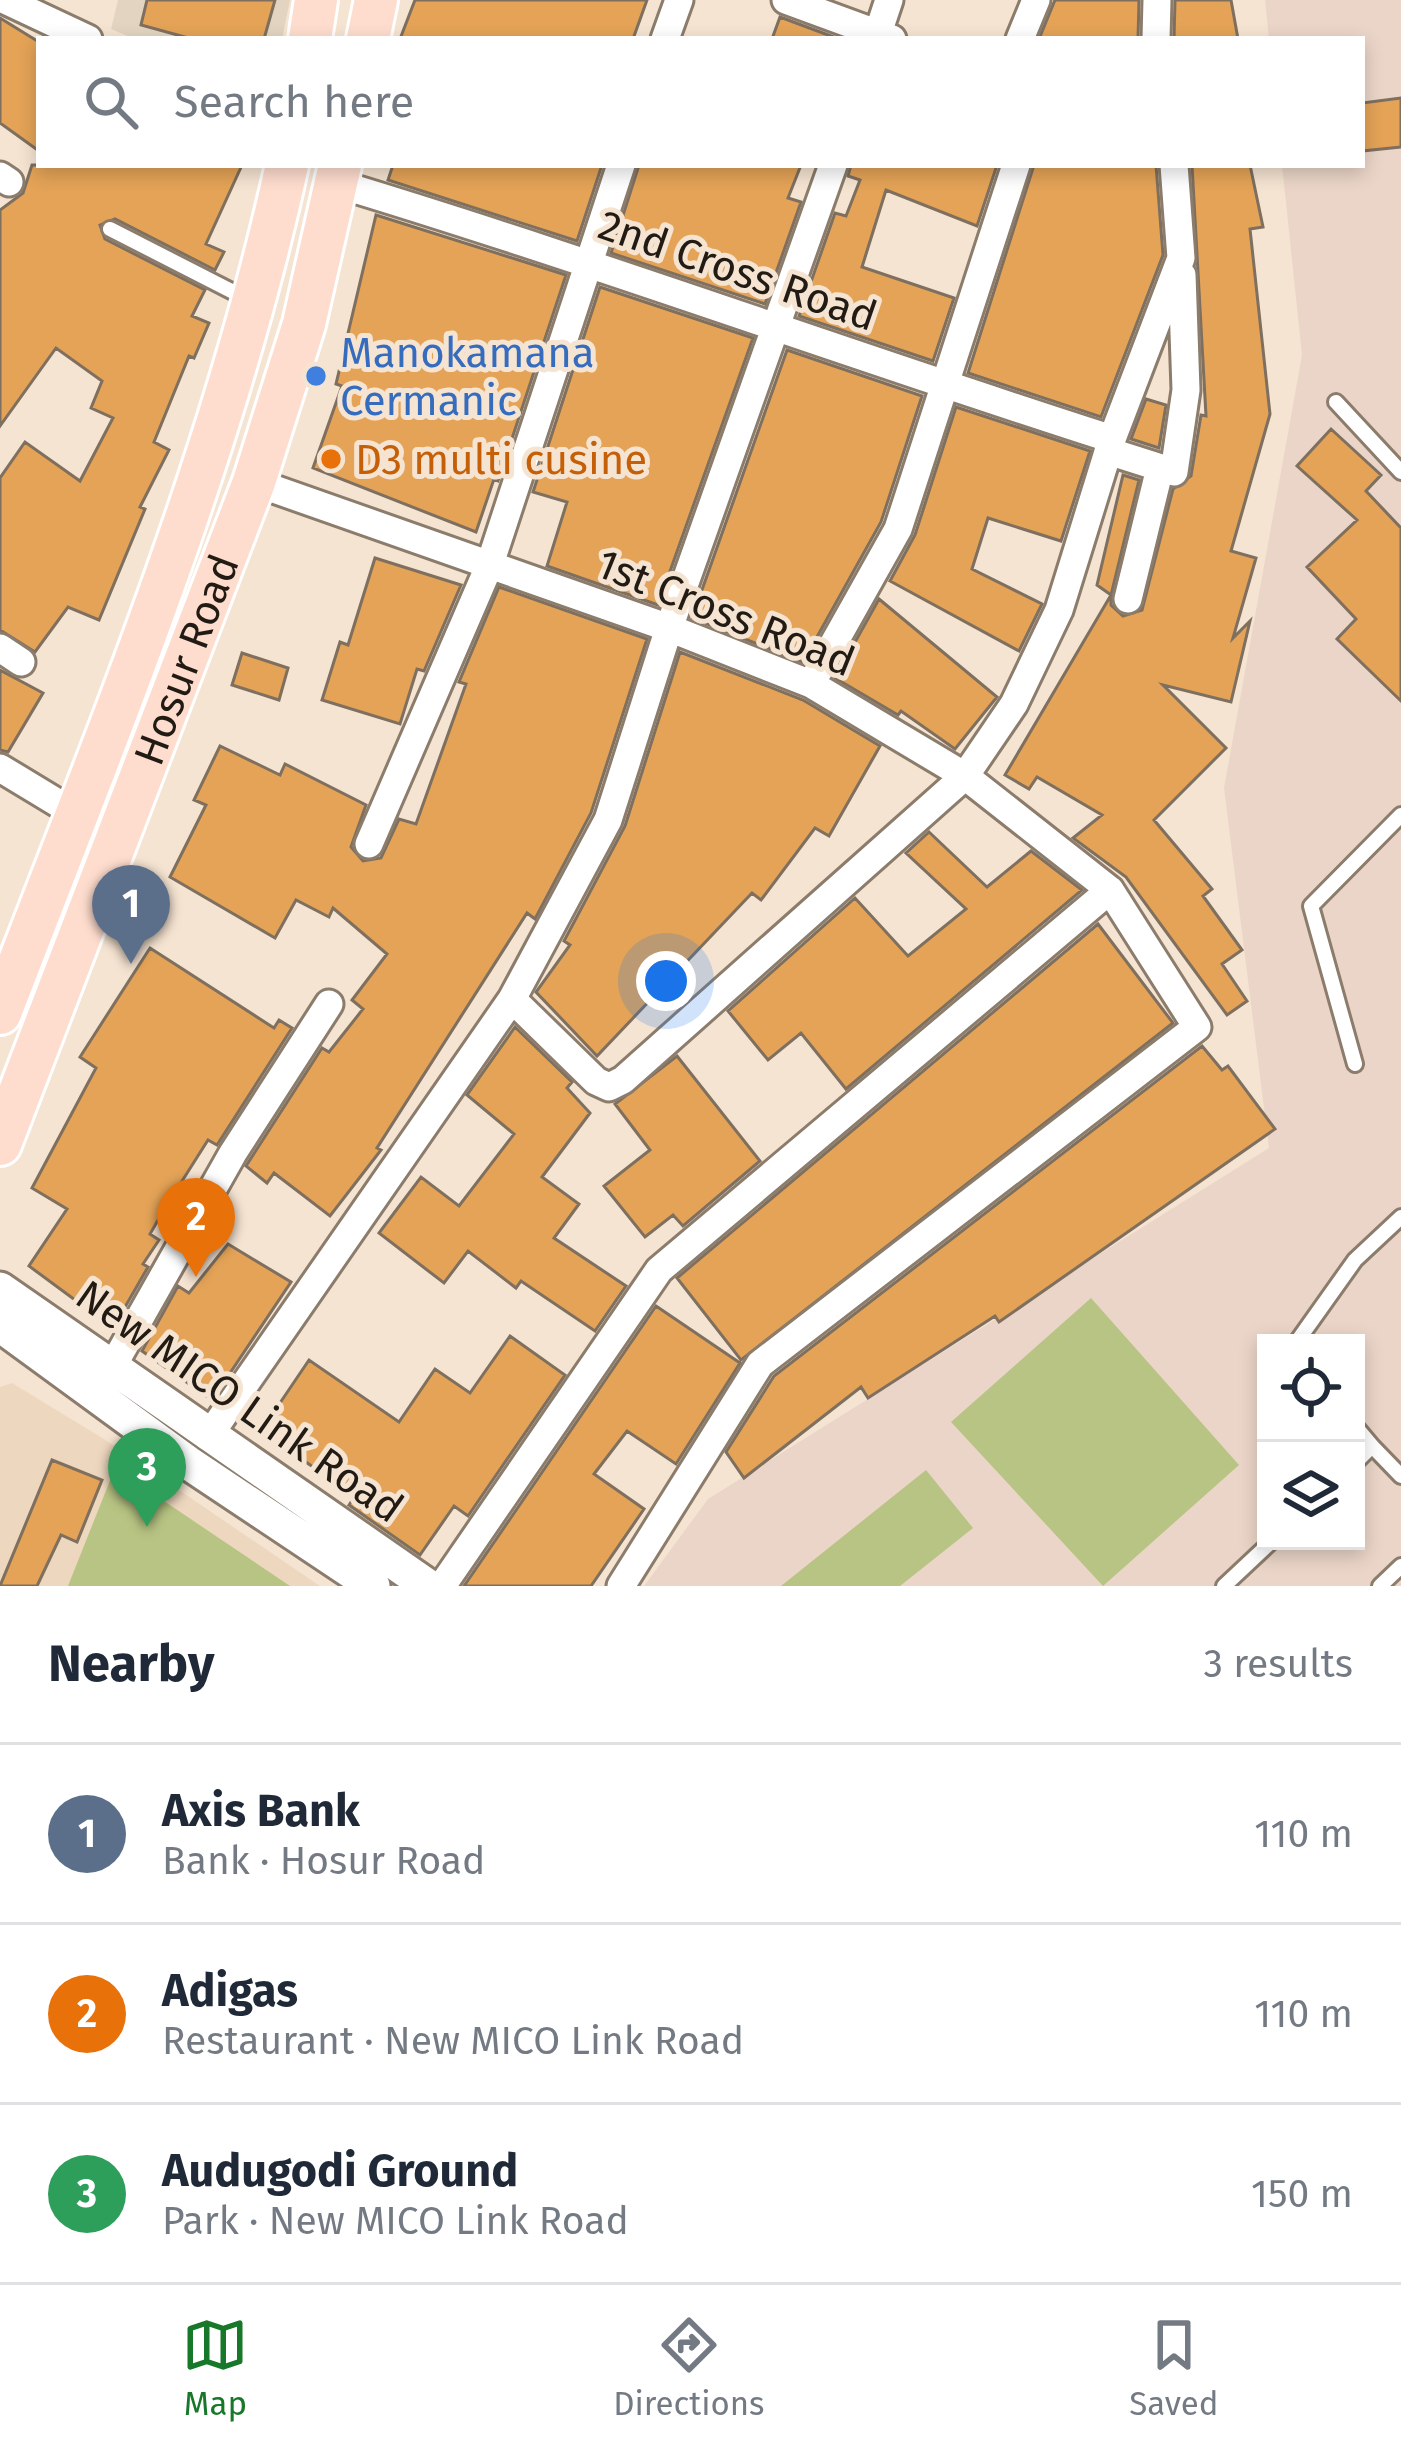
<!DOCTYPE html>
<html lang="en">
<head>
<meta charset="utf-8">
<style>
	body { margin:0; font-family:"Fira Sans",sans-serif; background:#f2f2f3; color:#1f2937 }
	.controls { position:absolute; right:36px; bottom:36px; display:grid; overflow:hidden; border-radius:0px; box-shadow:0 6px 18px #0003 }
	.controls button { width:108px; height:108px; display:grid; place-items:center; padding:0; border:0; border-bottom:3px solid #e0e1e3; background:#fff; color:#1f2937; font:60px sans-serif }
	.you { position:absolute; left:666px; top:981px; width:42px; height:42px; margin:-30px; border:9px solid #fff; border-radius:50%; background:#1a73e8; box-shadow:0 0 0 18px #1a73e833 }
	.badge { display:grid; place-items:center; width:78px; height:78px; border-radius:50%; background:#187829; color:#fff; font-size:39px; font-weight:700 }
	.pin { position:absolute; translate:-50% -99px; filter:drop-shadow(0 3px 6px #0008) }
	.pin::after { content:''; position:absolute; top:63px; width:42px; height:36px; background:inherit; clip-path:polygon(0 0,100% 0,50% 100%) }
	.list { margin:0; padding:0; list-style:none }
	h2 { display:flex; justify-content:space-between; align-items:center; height:156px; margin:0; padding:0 48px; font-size:51px }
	h2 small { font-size:39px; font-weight:400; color:#747a83 }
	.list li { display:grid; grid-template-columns:78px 1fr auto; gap:36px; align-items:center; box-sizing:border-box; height:180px; padding:0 48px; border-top:3px solid #e0e1e3 }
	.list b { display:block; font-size:45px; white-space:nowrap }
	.list p { margin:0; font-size:39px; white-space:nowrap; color:#747a83 }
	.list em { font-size:39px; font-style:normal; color:#747a83 }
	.icon { flex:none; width:66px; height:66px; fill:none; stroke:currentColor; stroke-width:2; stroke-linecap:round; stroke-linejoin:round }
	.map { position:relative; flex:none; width:1401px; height:1586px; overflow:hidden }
	.search { position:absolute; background:#fff; box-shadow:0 6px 18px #0003; left:36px; right:36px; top:36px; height:132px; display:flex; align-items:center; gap:30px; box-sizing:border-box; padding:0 42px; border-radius:0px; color:#747a83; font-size:45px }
	.sheet { height:696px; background:#fff }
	nav { display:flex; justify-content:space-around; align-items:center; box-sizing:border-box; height:168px; border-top:3px solid #e0e1e3; background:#fff; font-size:33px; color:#747a83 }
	nav a { display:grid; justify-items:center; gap:6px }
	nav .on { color:#187829 }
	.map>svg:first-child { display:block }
</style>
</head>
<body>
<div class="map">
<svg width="1401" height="1586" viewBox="0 0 1401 1586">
	<rect width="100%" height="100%" fill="#f6e4d2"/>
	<path fill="#e2d4c1" d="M118,0h172l-8,39h-147l-24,-10z"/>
	<path fill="#ebd5c8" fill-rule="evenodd" d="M1265,0h136v1586h-757l64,-87 561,-351 -45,-360 78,-433 -20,-190h80v-126h-93zM1266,1343h90v198h-90z"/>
	<path fill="#edd7bf" d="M12,1383l92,56 216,147h-320v-199z"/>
	<path fill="#b8c483" d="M1091,1298l148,167 -136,121 -152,-164z
		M115,1468l175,118h-222z
		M926,1470l47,58 -73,58h-119z"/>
	<path fill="#e4a357" stroke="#7e6f5e" stroke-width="3" d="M147,0h128l-11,39h-72l-51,-14z
		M415,0h232l-14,39h-233z
		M1055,0h84l-1,39h-99z
		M1175,0h56l7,39h-64z
		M780,17l59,22h-67z
		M0,18l39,24v109l-39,-28z
		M1401,98v49l-39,4v-48z
		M32,165h210l-36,79 18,8 -9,18 -100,-51 -15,6 5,14 100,51 -13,26 17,7 -15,35 -5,-2 -35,86 15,8 -29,57 5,2 -46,111 -31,-13 -33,45 -35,-22v-152l25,-36 55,39 33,-63 -22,-10 11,-27 -46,-33 -56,78v-216l23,-17z
		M393,165h209l-25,76 -189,-61z
		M639,165h162l-13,33 13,4 -36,102 -154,-51z
		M851,165h146l-20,61 -91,-36 -24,77 92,31 -21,63 -134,-45 36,-103 11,3 14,-36 -12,-4z
		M1034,165h122l7,90 -62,162 -133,-44z
		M1192,165h58l13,62 -13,2 20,185 -39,137 25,7 -23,80 17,-17 -19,81 -68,-17 63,63 -72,72 58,69 -9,7 39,54 -20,14 25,37 -20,14 -101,-138 -53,-39 29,-23 -65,-38 -8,12 -24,-14 106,-180v10l12,11 19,-6 31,-121 18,-13 10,-61 5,1z
		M376,215l190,60 -68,206 -4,-2 -18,53 -163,-64 29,-82 -6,-2z
		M600,287l153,51 -95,267 -111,-39 20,-64 -34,-10z
		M787,350l135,46 -41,126 -78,140 -111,-44z
		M1146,399l20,6 -7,43 -28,-9z
		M956,407l134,44 -29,90 -73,-23 -16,51 70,35 -23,47 -129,-70 25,-46z
		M1331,429l50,46 -15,16 35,37v173l-64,-62 19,-20 -49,-52 50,-47 -60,-54z
		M1123,475l16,5 -28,115 -14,-10z
		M375,558l86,27 -37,86 -7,-2 -17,55 -78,-24 18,-58 8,3z
		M499,587l148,52 -56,174 -56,106 -8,-6 -150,235 4,2 -51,66 -56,-43 -7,10 -21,-17 76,-118 7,4 34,-43 -11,-9 35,-46 -54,-46 -4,9 -33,-17 -21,38 -105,-61 36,-72 -12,-5 26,-54 60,29 5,-11 81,41 -15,42 12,14 18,-3 18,-39 17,5 50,-140 -7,-2z
		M879,599l118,98 -42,52 -54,-38 -3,4 -63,-37z
		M680,652l123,48 77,46 -51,90 -14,-8 -54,72 -9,-7 -155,163 -61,-64 34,-47 -6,-4 61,-115z
		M242,653l46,15 -9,32 -47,-15z
		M0,670l43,23 -35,59 -8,-2z
		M929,832l58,55 44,-36 51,39 -236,199 -45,-56 -33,27 -40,-49 127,-113 53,58 58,-47 -60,-56z
		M1098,924l75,99 -432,337 -64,-82z
		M150,948l124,80 5,-8 13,8 -75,117 -9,-5 -43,68 -15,26 9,6 -16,24 5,3 -35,61 -84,-62 38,-57 -35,-21 64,-120 -16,-11z
		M515,1027l57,55 -5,6 23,25 -48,64 37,27 -25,34 72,48 -31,45 -74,-50 -5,7 -48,-37 -24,32 -65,-50 42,-56 38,29 55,-72 -47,-39z
		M1202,1046l20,24 6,-4 47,63 -276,193 -4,-6 -127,82 -7,-11 -117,91 -18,-26 48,-76z
		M677,1056l83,105 -77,65 -10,-11 -28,22 -41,-51 46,-36 -35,-46z
		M228,1244l63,38 -79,118 -70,-49 36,-65 11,7z
		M656,1306l84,57 -64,101 -49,-33 -33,43 50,35 -53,77h-127z
		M510,1336l55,39 -97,141 -14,-10 -34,49 -71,-50 6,-9 -94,-65 48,-71 90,62 36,-53 35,24z
		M52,1460l50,20 -25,62 -16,-7 -24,51h-37z"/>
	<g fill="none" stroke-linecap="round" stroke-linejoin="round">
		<g stroke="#8b7c6b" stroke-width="20">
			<path id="service" d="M110,229l137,70
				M1336,402l65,70
				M1355,1064l-44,-158 90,-91
				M1296,1343l59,-83 46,-43
				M1356,1427l16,19
				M1356,1462l16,-16 29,30
				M1224,1586l48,-45
				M1380,1586l21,-20"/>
		</g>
		<g stroke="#8b7c6b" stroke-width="33">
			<path id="minor" d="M5,0l83,39
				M786,0l106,39
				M665,39l14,-39
				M876,39l13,-39
				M1020,39l16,-39
				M1156,39l1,-39
				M0,176l9,6
				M335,183c261,79 517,173 777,256
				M1108,451l66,21 12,-82 -4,-115
				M254,482l415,146 142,56 154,92 145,114 87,137 -437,337 -139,222
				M1128,599l32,-131
				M0,648l21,14
				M811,684l87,-155 118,-364
				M0,768l76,46
				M369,844l121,-280 131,-399
				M512,999l84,82 13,6 14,-7 342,-304 49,-72 45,-94 53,-171 69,-181 -7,-93
				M111,1369l122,-216 96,-149
				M208,1437l304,-438 96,-179 61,-192 164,-463
				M442,1586l217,-316 451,-380"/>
		</g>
		<g stroke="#8b7c6b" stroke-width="39">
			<path id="tertiary" d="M0,1289l428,297
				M0,1325l190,139 183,122"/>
		</g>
		<g stroke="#fff" stroke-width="48">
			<g id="primary">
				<path d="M310,39l6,-39"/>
				<path d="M368,39l8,-39"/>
				<path d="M0,1013c107,-279 223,-555 287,-848"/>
				<path id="s1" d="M0,1144l254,-662 50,-158 36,-159"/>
			</g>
		</g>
		<use href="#service" stroke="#fff" stroke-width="14"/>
		<use href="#minor" stroke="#fff" stroke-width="27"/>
		<use href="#tertiary" stroke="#fff" stroke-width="33"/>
		<use href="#primary" stroke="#feddce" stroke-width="42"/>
	</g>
	<circle fill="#3f7fe0" stroke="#f6e4d2" stroke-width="4.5" cx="316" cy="376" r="12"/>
	<circle fill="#e8710a" stroke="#f6e4d2" stroke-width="4.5" cx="331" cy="459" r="12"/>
	<g text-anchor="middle" stroke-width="10" stroke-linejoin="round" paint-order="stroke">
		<g font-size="42" fill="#211b14" stroke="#f6e4d2">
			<text transform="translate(738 270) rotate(19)" y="15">2nd Cross Road</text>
			<text transform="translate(726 612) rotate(22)" y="15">1st Cross Road</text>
			<text dy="15" stroke="none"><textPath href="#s1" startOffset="519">Hosur Road</textPath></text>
			<text transform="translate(240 1401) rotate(35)" y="15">New MICO Link Road</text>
		</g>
		<g font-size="42" fill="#366cbe" stroke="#f6e4d2" text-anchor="start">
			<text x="340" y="367">Manokamana<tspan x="340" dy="48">Cermanic</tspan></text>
		</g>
		<g font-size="42" fill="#c56008" stroke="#f6e4d2" text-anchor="start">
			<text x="355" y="474">D3 multi cusine</text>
		</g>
	</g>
</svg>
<div class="controls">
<button><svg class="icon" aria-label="locate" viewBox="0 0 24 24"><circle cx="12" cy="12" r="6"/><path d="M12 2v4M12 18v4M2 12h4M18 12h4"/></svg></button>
<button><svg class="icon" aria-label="layers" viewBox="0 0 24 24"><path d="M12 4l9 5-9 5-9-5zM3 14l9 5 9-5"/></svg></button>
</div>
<div class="you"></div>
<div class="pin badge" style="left:131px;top:964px;background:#5c6f8a">1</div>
<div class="pin badge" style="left:196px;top:1277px;background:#e8710a">2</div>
<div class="pin badge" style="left:147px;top:1527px;background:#2e9e5b">3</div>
<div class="search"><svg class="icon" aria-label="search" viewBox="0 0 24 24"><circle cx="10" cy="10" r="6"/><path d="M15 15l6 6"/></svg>Search here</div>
</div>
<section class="sheet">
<h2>Nearby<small>3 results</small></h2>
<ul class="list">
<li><span class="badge" style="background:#5c6f8a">1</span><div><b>Axis Bank</b><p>Bank · Hosur Road</p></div><em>110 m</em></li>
<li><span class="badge" style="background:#e8710a">2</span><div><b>Adigas</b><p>Restaurant · New MICO Link Road</p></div><em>110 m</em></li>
<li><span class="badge" style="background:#2e9e5b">3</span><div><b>Audugodi Ground</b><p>Park · New MICO Link Road</p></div><em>150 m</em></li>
</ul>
</section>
<nav>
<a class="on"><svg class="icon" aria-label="map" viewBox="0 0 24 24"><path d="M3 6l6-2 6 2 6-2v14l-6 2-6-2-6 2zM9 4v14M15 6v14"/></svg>Map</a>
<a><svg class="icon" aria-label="directions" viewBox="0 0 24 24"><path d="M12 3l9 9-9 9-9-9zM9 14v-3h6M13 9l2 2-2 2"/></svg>Directions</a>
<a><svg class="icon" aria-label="saved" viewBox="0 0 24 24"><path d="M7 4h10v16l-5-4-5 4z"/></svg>Saved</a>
</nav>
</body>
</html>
